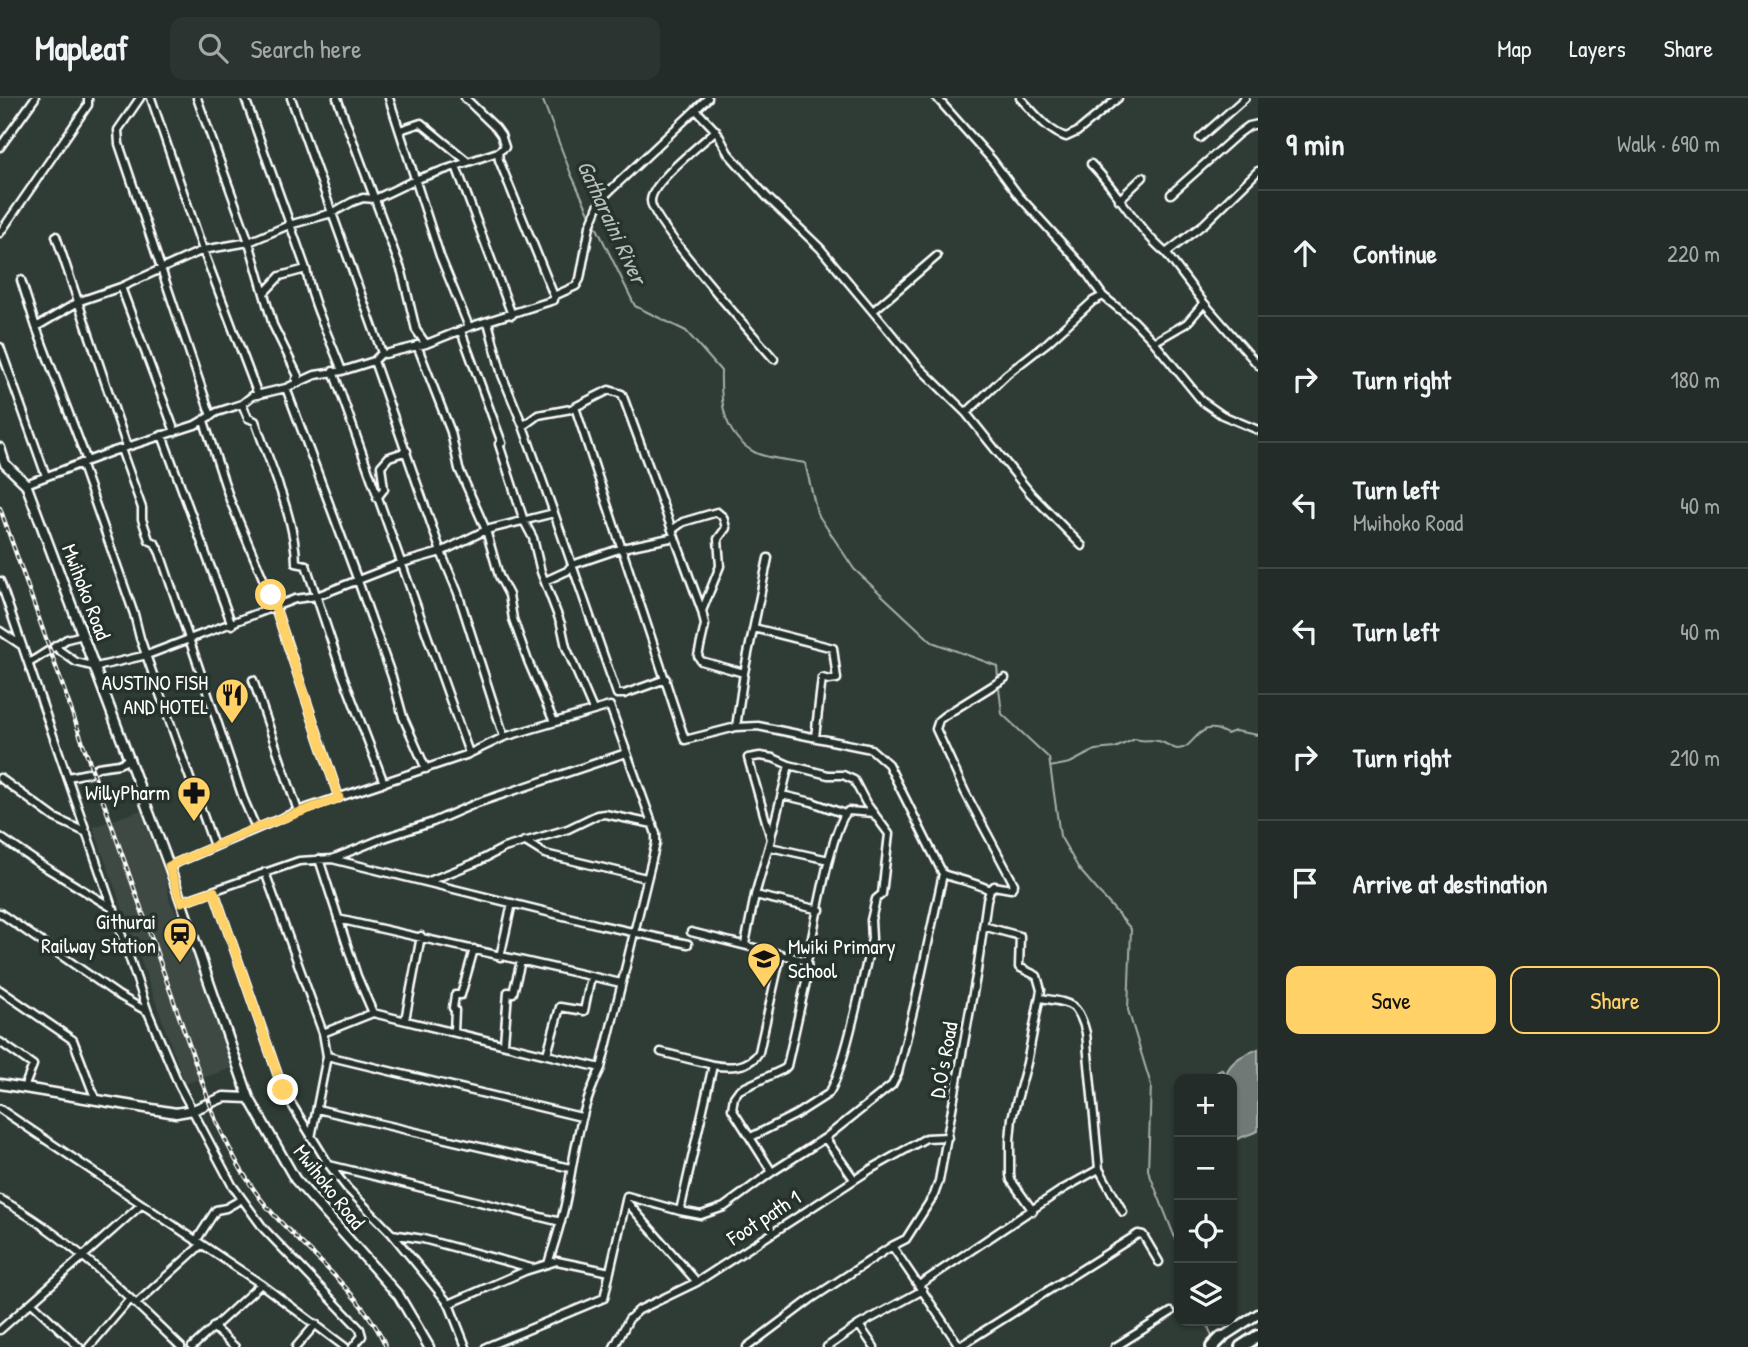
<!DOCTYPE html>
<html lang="en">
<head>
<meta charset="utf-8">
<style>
	body { margin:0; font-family:"Patrick Hand",sans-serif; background:#2b3430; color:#f1f3f6 }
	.controls { position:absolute; right:21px; bottom:21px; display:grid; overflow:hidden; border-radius:14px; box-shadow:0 2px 5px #0004 }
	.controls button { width:63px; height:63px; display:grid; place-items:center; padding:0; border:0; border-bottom:2px solid #404845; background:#232c28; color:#f1f3f6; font:35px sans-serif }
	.stop { position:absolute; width:21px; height:21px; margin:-16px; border:5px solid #ffd166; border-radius:50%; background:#fff }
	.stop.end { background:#ffd166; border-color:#fff; box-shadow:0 2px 7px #0008 }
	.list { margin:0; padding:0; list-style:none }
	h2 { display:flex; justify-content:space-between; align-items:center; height:91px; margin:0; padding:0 28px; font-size:30px }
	h2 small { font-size:23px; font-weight:400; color:#a3a7a8 }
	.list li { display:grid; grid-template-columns:46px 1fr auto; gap:21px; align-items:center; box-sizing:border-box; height:126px; padding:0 28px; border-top:2px solid #404845 }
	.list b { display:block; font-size:26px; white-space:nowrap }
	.list p { margin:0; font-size:23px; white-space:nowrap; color:#a3a7a8 }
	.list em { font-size:23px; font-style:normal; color:#a3a7a8 }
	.actions { display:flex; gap:14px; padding:21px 28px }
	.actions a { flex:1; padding:16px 0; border:2px solid #ffd166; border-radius:14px; text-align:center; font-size:24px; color:#ffd166 }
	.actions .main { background:#ffd166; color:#111 }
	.icon { flex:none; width:38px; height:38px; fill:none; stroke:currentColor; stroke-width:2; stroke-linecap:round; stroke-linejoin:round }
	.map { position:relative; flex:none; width:1258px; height:1249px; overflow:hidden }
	header { display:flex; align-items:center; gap:42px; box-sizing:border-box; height:98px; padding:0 35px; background:#232c28; border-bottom:2px solid #404845 }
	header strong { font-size:33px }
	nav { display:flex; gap:38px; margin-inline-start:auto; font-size:24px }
	.search { width:490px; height:63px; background:#2b3430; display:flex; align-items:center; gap:18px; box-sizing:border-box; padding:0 24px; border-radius:14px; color:#a3a7a8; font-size:26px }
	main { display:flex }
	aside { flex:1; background:#232c28 }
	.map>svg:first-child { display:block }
</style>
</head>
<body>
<header>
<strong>Mapleaf</strong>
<div class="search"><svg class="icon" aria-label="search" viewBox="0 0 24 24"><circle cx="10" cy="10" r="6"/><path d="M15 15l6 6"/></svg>Search here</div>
<nav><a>Map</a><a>Layers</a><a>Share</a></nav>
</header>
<main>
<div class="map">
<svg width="1258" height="1249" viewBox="0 0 1258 1249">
	<rect width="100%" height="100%" fill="#2f3b35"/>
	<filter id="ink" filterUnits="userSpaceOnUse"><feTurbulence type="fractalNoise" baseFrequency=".0143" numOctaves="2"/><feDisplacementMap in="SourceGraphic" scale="14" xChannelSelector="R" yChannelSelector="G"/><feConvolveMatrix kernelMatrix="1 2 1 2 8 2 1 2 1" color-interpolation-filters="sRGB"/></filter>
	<g filter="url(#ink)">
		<path fill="#3c4842" d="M141,712l25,70 4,22 12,21 50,145 -47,16 -92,-257z"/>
		<path fill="#707975" stroke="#a9afac" stroke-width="2" d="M1258,951v82l-26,10v-62h-22l11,-10 5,5c5,-14 19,-20 32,-25z"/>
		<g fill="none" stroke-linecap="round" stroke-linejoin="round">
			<path stroke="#a9afac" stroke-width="2" d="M542,0l29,76 20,43
				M594,124l41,84 51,25 35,40c-1,32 3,66 35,82 13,6 34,7 49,10l12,50 37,56 78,73 65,24 1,11
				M999,590l3,26 47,44 11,78 19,33 52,60 -3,81 23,75 -3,85 31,78
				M1050,669l20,-4 25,-13 20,-2 20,-9c8,3 15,0 23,2 7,1 14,8 20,8 18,0 19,-33 49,-15l8,-3 23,4
				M1206,1223l6,16"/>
			<g stroke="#fff" stroke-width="11">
				<path id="street" d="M140,0l-22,32 1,14 92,272
					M151,0l52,152 55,145
					M197,0l52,144 24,83 25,51 -2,3 2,4
					M245,0l61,171c6,35 24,69 36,102
					M291,0l91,255
					M337,0l65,174 14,58 10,14
					M389,0l51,158 29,71
					M937,0l56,63 26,35 60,66 24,34
					M1020,0c14,14 26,32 46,39l11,-5 41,-34
					M696,12l21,22 11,21 39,44 53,51 100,120 46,45
					M400,32l21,-7 46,38
					M716,32c-14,14 -65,52 -65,71 -1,19 104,136 123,158
					M1200,40l45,-40
					M0,49l35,-49
					M1091,66c28,28 44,63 75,89l39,-30 53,-52
					M456,68l56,149
					M1171,96l67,-60 11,-8 9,-2
					M1119,102l24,-23
					M0,135l88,-128v-7
					M56,138l71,211
					M21,182l15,47 51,134
					M121,189l54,145
					M265,194l15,-16 26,-7
					M554,198l22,-10 4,-7 10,-53 11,-27 107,-101
					M1204,205l54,62
					M873,213l64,-55
					M488,224l14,53 21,51 31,87
					M36,229l44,-26 41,-14 82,-37 46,-8 40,-17 43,-12 20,-11 11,-4 12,1 42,-20 81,-27
					M461,233l41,112 -3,1 25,77 9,17 8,34 20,52 5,23 27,63
					M1154,244l48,59 20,14 36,15
					M417,247l34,87 8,37 27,61 13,46 10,19 4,24 15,42 26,61
					M0,249l46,129
					M374,263l67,191 17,41 46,144
					M333,273l136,382
					M286,290l72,193 34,96 11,40 23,52
					M242,306l6,14 7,3c14,41 41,99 41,142l10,2 36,108 42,110
					M575,309l110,333 51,-13 22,-1 113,23 17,15 55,110c16,6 32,8 47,16
					M204,323l26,79 45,107 64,191
					M523,328l15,-11 33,-6 38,-19 13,4 80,217 3,14 -7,31 3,5 43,12 -8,54
					M162,337l70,190
					M121,351l21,59v11l7,21 6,3 5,10 83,245 13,30
					M81,365l53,151 6,24 74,208
					M26,386l85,-32 84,-27 22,-13 25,-8 10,-8 34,-8 29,-13 27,-4 32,-10 8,-8 3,1 41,-10 43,-17 85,-27v-4l-55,-136 -1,-8 7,-5 -4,-12 -5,-7 -31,-30
					M377,400l7,-9 -3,-23 8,-9 18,-6
					M672,432l11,-8 34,-10 6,5 3,11 -8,11 2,27 -18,45
					M1082,448l-51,-52 -65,-81 41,-39 40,-31 46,-42 10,-5 31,25 20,21 33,-19 17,-20 -38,-50
					M0,483l148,431 31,73 53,100 32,44 96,100 2,7 -9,11
					M545,483l22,-10 5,-6 50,-17 53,-11
					M754,530l79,20 4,31 -8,1 -7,-2 -7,59
					M0,533l21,14
					M56,547l3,5 17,12 20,5 51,-12 148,-56 22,-3 85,-33 39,-11 45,-22 68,-17 63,181h7l42,-15
					M29,565l38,-24 16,-4
					M744,575l24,-115
					M253,582l45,131
					M68,679l20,-4 10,-6 21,-3 11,-5
					M0,680l55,40 32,15
					M782,697l30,7 33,12
					M0,739l40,27 74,45
					M771,739l18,-72
					M524,743l21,13 101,24
					M770,749l59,13
					M319,761l38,117 16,37 228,55
					M332,761l49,-20 52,-17 44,-19 149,-50
					M169,768l129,-55 168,-56 38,-18 106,-31 46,128v9l-55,225c-21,41 -26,83 -34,127 -4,23 -12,46 -19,69
					M265,774l58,161 4,23 -16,82
					M429,783l48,-19 27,-14 64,-19 29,-14 8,-1 48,10
					M214,793l69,199 46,75 18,23 45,46 57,70 17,43
					M755,797l65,15
					M181,804l118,-41 33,-2 268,66 88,19
					M0,815l118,82 30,17
					M338,821l283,64
					M983,828l37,10 -1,31 18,9 4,14 -14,73 -15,55 -2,22v35l1,5 22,31
					M691,834l116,29
					M745,846l10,-49 16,-56 -23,-81 12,-2 13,2 16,7 39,10h15l11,5 12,23 23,31 -7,60 -6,5 -5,21 1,19c-7,28 -29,138 -44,155l-33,21 -44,22
					M781,856l-22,98c-9,16 -31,16 -46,13l-33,146 21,4 23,-8 48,-35 53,-34 67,-53 6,-12 18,-74 27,-125
					M500,859l12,-54
					M0,892l73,50 23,60
					M1040,900c29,5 38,3 46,35l13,136 24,43
					M405,922l16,-84
					M454,934l1,-22 -2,-2 2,-13h6l13,-46
					M323,935l50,-20
					M0,944l33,23 -9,23
					M504,945l4,-51 5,1 8,-32
					M661,954l52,13
					M547,956l13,-47 24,4 7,-34
					M327,958l254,61
					M0,1011l261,175 84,63
					M317,1011l253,59
					M825,1040l29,41
					M329,1067l232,57
					M772,1074l-40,-63 2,-12 5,-7 45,-21 3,-3 21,-93 -1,-12c7,-28 24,-135 41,-150l26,2
					M0,1101c68,37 125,94 181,148
					M626,1103l71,81
					M392,1136l31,5 108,29
					M196,1143l20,-31 10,-2 16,-9
					M892,1148l68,101
					M919,1187l144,-96 36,-20
					M32,1205l47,44
					M136,1206l65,-59
					M449,1206l76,-33 32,-10 53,11
					M859,1227l15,22
					M213,1229l22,20
					M0,1232l141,-125
					M960,1248l178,-112 5,1 16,27
					M89,1249l41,-48
					M192,1249l69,-63
					M296,1249l20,-23
					M486,1249l118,-49 23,-102 53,15
					M614,1249l15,-28 10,-9 58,-28 174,-113 48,-27 7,-4 22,-1
					M747,1249l64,-48 81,-53 14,-7 28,-44 5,-14 38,-210 10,-71 3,-10 4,-4 17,3 3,-5 -49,-92 -29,-63 3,-9 5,-4 61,-38
					M827,1249l32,-22 64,-35
					M1115,1249l56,-35"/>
			</g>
			<g stroke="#fff" stroke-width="13">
				<path id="secondary" d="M0,350l5,16 21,20 143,382 80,232 46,81 104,117 30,51
					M0,986l176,29 17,-3 31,-13 25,1
					M1218,1242l40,-26"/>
			</g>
			<g stroke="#fff" stroke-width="16">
				<path id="highway" d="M1212,1249l10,-10
					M1241,1249l17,-11"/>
			</g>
			<use href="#street" stroke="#26332d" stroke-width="6"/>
			<use href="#secondary" stroke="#26332d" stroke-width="8"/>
			<use href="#highway" stroke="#26332d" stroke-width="10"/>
			<g stroke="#fff" stroke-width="4.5">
				<path id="rail" d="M0,410l216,613c18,37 31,64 59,95 35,38 92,83 111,131"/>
			</g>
			<use href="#rail" stroke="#26332d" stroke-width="2" stroke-dasharray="5" stroke-linecap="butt"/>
		</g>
	</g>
	<g fill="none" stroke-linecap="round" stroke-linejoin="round" filter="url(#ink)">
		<path stroke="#ffd166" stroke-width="9" d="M271,497l68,203 -83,30 -87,38 12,36 33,-11 69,199"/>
	</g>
	<defs>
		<g id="restaurant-pin" transform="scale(1.75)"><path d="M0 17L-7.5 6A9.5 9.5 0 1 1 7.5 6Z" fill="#ffd166" stroke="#26332d"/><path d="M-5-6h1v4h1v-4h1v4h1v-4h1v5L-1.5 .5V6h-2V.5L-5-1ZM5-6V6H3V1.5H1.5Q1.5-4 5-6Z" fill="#111"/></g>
		<g id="pharmacy-pin" transform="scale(1.75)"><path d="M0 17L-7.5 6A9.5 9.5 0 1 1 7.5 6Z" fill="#ffd166" stroke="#26332d"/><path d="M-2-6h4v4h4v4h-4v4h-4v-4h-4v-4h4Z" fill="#111"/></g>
		<g id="station-pin" transform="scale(1.75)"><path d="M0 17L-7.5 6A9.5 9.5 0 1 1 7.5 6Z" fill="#ffd166" stroke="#26332d"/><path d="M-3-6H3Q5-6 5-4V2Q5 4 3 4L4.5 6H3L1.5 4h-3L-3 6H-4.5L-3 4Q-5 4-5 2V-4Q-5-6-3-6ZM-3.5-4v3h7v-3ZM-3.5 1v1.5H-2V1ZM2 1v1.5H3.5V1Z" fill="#111"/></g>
		<g id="school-pin" transform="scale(1.75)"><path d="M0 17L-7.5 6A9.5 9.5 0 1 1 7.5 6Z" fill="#ffd166" stroke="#26332d"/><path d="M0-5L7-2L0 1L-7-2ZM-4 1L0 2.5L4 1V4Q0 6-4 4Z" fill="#111"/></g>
	</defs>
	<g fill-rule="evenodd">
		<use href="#restaurant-pin" x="232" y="597"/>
		<use href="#pharmacy-pin" x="194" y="695"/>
		<use href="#station-pin" x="180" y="836"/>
		<use href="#school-pin" x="764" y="861"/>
	</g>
	<g text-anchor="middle" stroke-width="7" stroke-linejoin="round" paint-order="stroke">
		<g font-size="21" fill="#fff" stroke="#26332d">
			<text transform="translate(86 494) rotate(69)" y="7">Mwihoko Road</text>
			<text transform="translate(944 962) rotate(-80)" y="7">D.O's Road</text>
			<text transform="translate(329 1089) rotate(52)" y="7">Mwihoko Road</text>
			<text transform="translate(764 1120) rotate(-33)" y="7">Foot path 1</text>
		</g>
		<g font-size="21" fill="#fff" stroke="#26332d" text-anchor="end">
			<text x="208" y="592">AUSTINO FISH<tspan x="208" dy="24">AND HOTEL</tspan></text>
			<text x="170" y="702">WillyPharm</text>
			<text x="156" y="831">Githurai<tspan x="156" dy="24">Railway Station</tspan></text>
			<text x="788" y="856" text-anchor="start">Mwiki Primary<tspan x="788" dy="24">School</tspan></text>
		</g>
		<g font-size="23" font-style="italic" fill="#b8bcba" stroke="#26332d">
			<text transform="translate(612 124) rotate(65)" y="8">Gatharaini River</text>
		</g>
	</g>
</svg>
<div class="controls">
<button>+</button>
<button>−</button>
<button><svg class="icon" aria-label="locate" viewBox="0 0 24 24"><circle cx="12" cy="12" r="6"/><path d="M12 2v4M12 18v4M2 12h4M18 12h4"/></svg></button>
<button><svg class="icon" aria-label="layers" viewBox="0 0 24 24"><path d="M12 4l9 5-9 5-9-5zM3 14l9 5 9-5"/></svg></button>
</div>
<div class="stop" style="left:271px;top:497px"></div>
<div class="stop end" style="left:283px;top:992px"></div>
</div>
<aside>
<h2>9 min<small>Walk · 690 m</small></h2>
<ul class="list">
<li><svg class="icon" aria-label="ahead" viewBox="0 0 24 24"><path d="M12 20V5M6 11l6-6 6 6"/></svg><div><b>Continue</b></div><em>220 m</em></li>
<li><svg class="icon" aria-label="right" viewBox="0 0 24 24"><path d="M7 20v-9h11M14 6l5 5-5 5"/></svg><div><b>Turn right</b></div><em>180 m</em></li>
<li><svg class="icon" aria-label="left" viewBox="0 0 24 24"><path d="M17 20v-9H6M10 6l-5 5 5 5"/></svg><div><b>Turn left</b><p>Mwihoko Road</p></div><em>40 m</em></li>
<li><svg class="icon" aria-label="left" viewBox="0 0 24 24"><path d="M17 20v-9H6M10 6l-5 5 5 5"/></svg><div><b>Turn left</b></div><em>40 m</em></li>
<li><svg class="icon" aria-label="right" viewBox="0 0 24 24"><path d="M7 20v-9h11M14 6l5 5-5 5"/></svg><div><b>Turn right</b></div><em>210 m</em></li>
<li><svg class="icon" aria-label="arrive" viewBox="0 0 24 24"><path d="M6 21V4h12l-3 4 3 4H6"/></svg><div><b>Arrive at destination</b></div></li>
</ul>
<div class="actions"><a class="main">Save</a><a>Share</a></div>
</aside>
</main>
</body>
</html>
